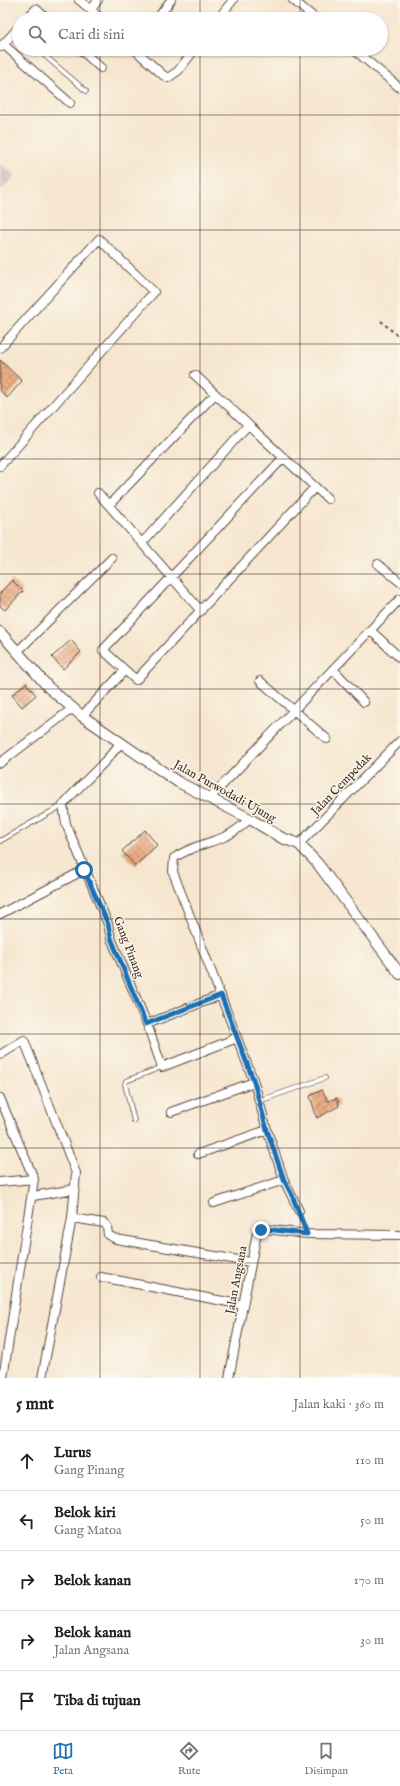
<!DOCTYPE html>
<html lang="id">
<head>
<meta charset="utf-8">
<style>
	body { margin:0; font-family:"IM FELL English",serif; background:#f6f6f6; color:#202124 }
	.stop { position:absolute; width:12px; height:12px; margin:-9px; border:3px solid #1f6fb2; border-radius:50%; background:#fff }
	.stop.end { background:#1f6fb2; border-color:#fff; box-shadow:0 1px 4px #0008 }
	.list { margin:0; padding:0; list-style:none }
	h2 { display:flex; justify-content:space-between; align-items:center; height:52px; margin:0; padding:0 16px; font-size:17px }
	h2 small { font-size:13px; font-weight:400; color:#757577 }
	.list li { display:grid; grid-template-columns:26px 1fr auto; gap:12px; align-items:center; box-sizing:border-box; height:60px; padding:0 16px; border-top:1px solid #e0e0e0 }
	.list b { display:block; font-size:15px; white-space:nowrap }
	.list p { margin:0; font-size:13px; white-space:nowrap; color:#757577 }
	.list em { font-size:13px; font-style:normal; color:#757577 }
	.icon { flex:none; width:22px; height:22px; fill:none; stroke:currentColor; stroke-width:2; stroke-linecap:round; stroke-linejoin:round }
	.map { position:relative; flex:none; width:400px; height:1378px; overflow:hidden }
	.search { position:absolute; background:#fff; box-shadow:0 1px 3px #0004; left:12px; right:12px; top:12px; height:44px; display:flex; align-items:center; gap:10px; box-sizing:border-box; padding:0 14px; border-radius:22px; color:#757577; font-size:15px }
	.sheet { height:352px; background:#fff }
	nav { display:flex; justify-content:space-around; align-items:center; box-sizing:border-box; height:56px; border-top:1px solid #e0e0e0; background:#fff; font-size:11px; color:#757577 }
	nav a { display:grid; justify-items:center; gap:2px }
	nav .on { color:#1f6fb2 }
	.map>svg:first-child { display:block }
</style>
</head>
<body>
<div class="map">
<svg width="400" height="1378" viewBox="0 0 400 1378">
	<defs>
		<pattern id="industrial-furrows" width="10" height="10" patternUnits="userSpaceOnUse"><rect width="10" height="10" fill="#d1bfbf"/><path d="M-1 1l2-2M0 10L10 0M9 11l2-2" fill="none" stroke="#b4a4a4"/></pattern>
		<pattern id="building-cross-hatch" width="8" height="8" patternUnits="userSpaceOnUse"><rect width="8" height="8" fill="#ebac83"/><path d="M0 0l8 8M0 8l8-8" fill="none" stroke="#c08c6b"/></pattern>
	</defs>
	<rect width="100%" height="100%" fill="#fbf7ec"/>
	<filter id="ink" filterUnits="userSpaceOnUse"><feTurbulence type="fractalNoise" baseFrequency=".025" numOctaves="2"/><feDisplacementMap in="SourceGraphic" scale="8" xChannelSelector="R" yChannelSelector="G"/><feConvolveMatrix kernelMatrix="1 2 1 2 8 2 1 2 1" color-interpolation-filters="sRGB"/></filter>
	<filter id="wash" filterUnits="userSpaceOnUse"><feTurbulence type="fractalNoise" baseFrequency=".012" numOctaves="4" result="noise"/><feDisplacementMap in="SourceGraphic" scale="16" xChannelSelector="R" yChannelSelector="G"/><feGaussianBlur stdDeviation="0.9" result="paint"/><feColorMatrix in="noise" values="0 0 0 0 0 0 0 0 0 0 0 0 0 0 0 0 0 1.4 0 .05"/><feComposite in="paint" operator="in"/></filter>
	<g filter="url(#wash)">
		<rect width="100%" height="100%" fill="#f6e6cf"/>
		<path fill="url(#industrial-furrows)" d="M0,164l16,11 -16,15z"/>
		<g id="blocks">
			<path fill="url(#building-cross-hatch)" d="M0,360l22,21 -15,17 -7,-8z
				M12,580l11,11 -18,19 -5,-4v-13z
				M71,640l10,12 -18,17 -11,-12z
				M26,683l10,12 -14,12 -10,-12z
				M145,830l12,15 -22,21 -13,-15z
				M322,1090l6,11 9,-3 2,8 -22,12 -7,-22z"/>
		</g>
	</g>
	<g filter="url(#ink)">
		<use href="#blocks" fill-opacity="0" stroke="#574639" stroke-width="1"/>
		<g fill="none" stroke-linecap="round" stroke-linejoin="round">
			<g stroke="#574639" stroke-width="5.5">
				<path id="service" d="M37,49l49,42
					M0,841l63,-36
					M259,1101l66,-23
					M134,1121l-9,-37 1,-3 36,-14"/>
			</g>
			<g stroke="#574639" stroke-width="10">
				<path id="minor" d="M79,0l12,10
					M98,0l-7,10 10,9
					M293,0l23,19
					M26,19l10,-10 11,10
					M157,19l14,-19
					M218,19l15,-19
					M3,44l67,59
					M1,47l18,-20
					M80,49l21,19
					M134,49l29,26 5,3 10,-7 17,-22
					M353,49l47,39
					M0,348l99,-109 55,53 -154,174
					M195,375l133,124
					M283,458l-180,192 33,30 179,-193
					M98,493l103,118
					M109,505l106,-111
					M142,543l106,-118
					M378,564l22,18
					M370,630l30,28
					M17,652l95,-94
					M333,669l31,33
					M260,681l67,58
					M82,716l43,-46
					M121,742c-17,24 -40,41 -58,63l3,19 42,100 3,14 36,86 15,43 75,-29
					M0,763l73,-55
					M210,798l190,-199
					M299,844l101,-103
					M0,914l84,-44
					M147,1024l74,-29
					M0,1055l24,-15 52,133 -4,45 -30,160
					M0,1098l34,81 -31,199
					M171,1112l83,-30
					M198,1154l69,-24
					M284,1180l15,31
					M0,1182l34,-3
					M33,1196l42,-7
					M214,1203l70,-23 -17,-50 -13,-48 -81,-210 1,-14c15,-11 33,-14 50,-21 10,-4 18,-11 26,-18
					M72,1218l32,5 3,3 1,9 8,4 134,23
					M101,1277l142,28
					M229,1378l28,-145 9,-4 41,5 93,1"/>
			</g>
			<g stroke="#574639" stroke-width="12">
				<path id="tertiary" d="M0,632l49,56 33,28 96,66 72,37 32,19 17,6 19,20 82,110"/>
			</g>
			<path stroke="#574639" stroke-width="2" stroke-dasharray="3 3" stroke-linecap="butt" d="M381,321l19,17"/>
			<use href="#service" stroke="#fff" stroke-width="4"/>
			<use href="#minor" stroke="#fff" stroke-width="8"/>
			<use href="#tertiary" stroke="#fff" stroke-width="10"/>
		</g>
	</g>
	<g fill="none" stroke-linecap="round" stroke-linejoin="round" filter="url(#ink)">
		<path stroke="#1f6fb2" stroke-width="5" d="M84,870l24,54 3,14 35,86 75,-29 33,87 13,48 17,50 8,15 15,39 -41,-5 -5,1"/>
	</g>
	<path fill="none" stroke="#3b2a1e" stroke-width="1" stroke-opacity="0.55" d="M100,0v19M200,0v19M300,0v19M100,49v1329M200,49v1329M300,49v1329M0,115h400M0,230h400M0,344h400M0,459h400M0,574h400M0,689h400M0,804h400M0,919h400M0,1034h400M0,1148h400M0,1263h400"/>
	<g text-anchor="middle" stroke-width="3" stroke-linejoin="round" paint-order="stroke">
		<g font-size="12" fill="#3b2a1e" stroke="#fbf7ec">
			<text transform="translate(341 784) rotate(-46)" y="4">Jalan Cempedak</text>
			<text transform="translate(225 791) rotate(29)" y="4">Jalan Purwodadi Ujung</text>
			<text transform="translate(129 947) rotate(69)" y="4">Gang Pinang</text>
			<text transform="translate(236 1280) rotate(-79)" y="4">Jalan Angsana</text>
		</g>
	</g>
</svg>
<div class="stop" style="left:84px;top:870px"></div>
<div class="stop end" style="left:261px;top:1230px"></div>
<div class="search"><svg class="icon" aria-label="search" viewBox="0 0 24 24"><circle cx="10" cy="10" r="6"/><path d="M15 15l6 6"/></svg>Cari di sini</div>
</div>
<section class="sheet">
<h2>5 mnt<small>Jalan kaki · 360 m</small></h2>
<ul class="list">
<li><svg class="icon" aria-label="ahead" viewBox="0 0 24 24"><path d="M12 20V5M6 11l6-6 6 6"/></svg><div><b>Lurus</b><p>Gang Pinang</p></div><em>110 m</em></li>
<li><svg class="icon" aria-label="left" viewBox="0 0 24 24"><path d="M17 20v-9H6M10 6l-5 5 5 5"/></svg><div><b>Belok kiri</b><p>Gang Matoa</p></div><em>50 m</em></li>
<li><svg class="icon" aria-label="right" viewBox="0 0 24 24"><path d="M7 20v-9h11M14 6l5 5-5 5"/></svg><div><b>Belok kanan</b></div><em>170 m</em></li>
<li><svg class="icon" aria-label="right" viewBox="0 0 24 24"><path d="M7 20v-9h11M14 6l5 5-5 5"/></svg><div><b>Belok kanan</b><p>Jalan Angsana</p></div><em>30 m</em></li>
<li><svg class="icon" aria-label="arrive" viewBox="0 0 24 24"><path d="M6 21V4h12l-3 4 3 4H6"/></svg><div><b>Tiba di tujuan</b></div></li>
</ul>
</section>
<nav>
<a class="on"><svg class="icon" aria-label="map" viewBox="0 0 24 24"><path d="M3 6l6-2 6 2 6-2v14l-6 2-6-2-6 2zM9 4v14M15 6v14"/></svg>Peta</a>
<a><svg class="icon" aria-label="directions" viewBox="0 0 24 24"><path d="M12 3l9 9-9 9-9-9zM9 14v-3h6M13 9l2 2-2 2"/></svg>Rute</a>
<a><svg class="icon" aria-label="saved" viewBox="0 0 24 24"><path d="M7 4h10v16l-5-4-5 4z"/></svg>Disimpan</a>
</nav>
</body>
</html>
